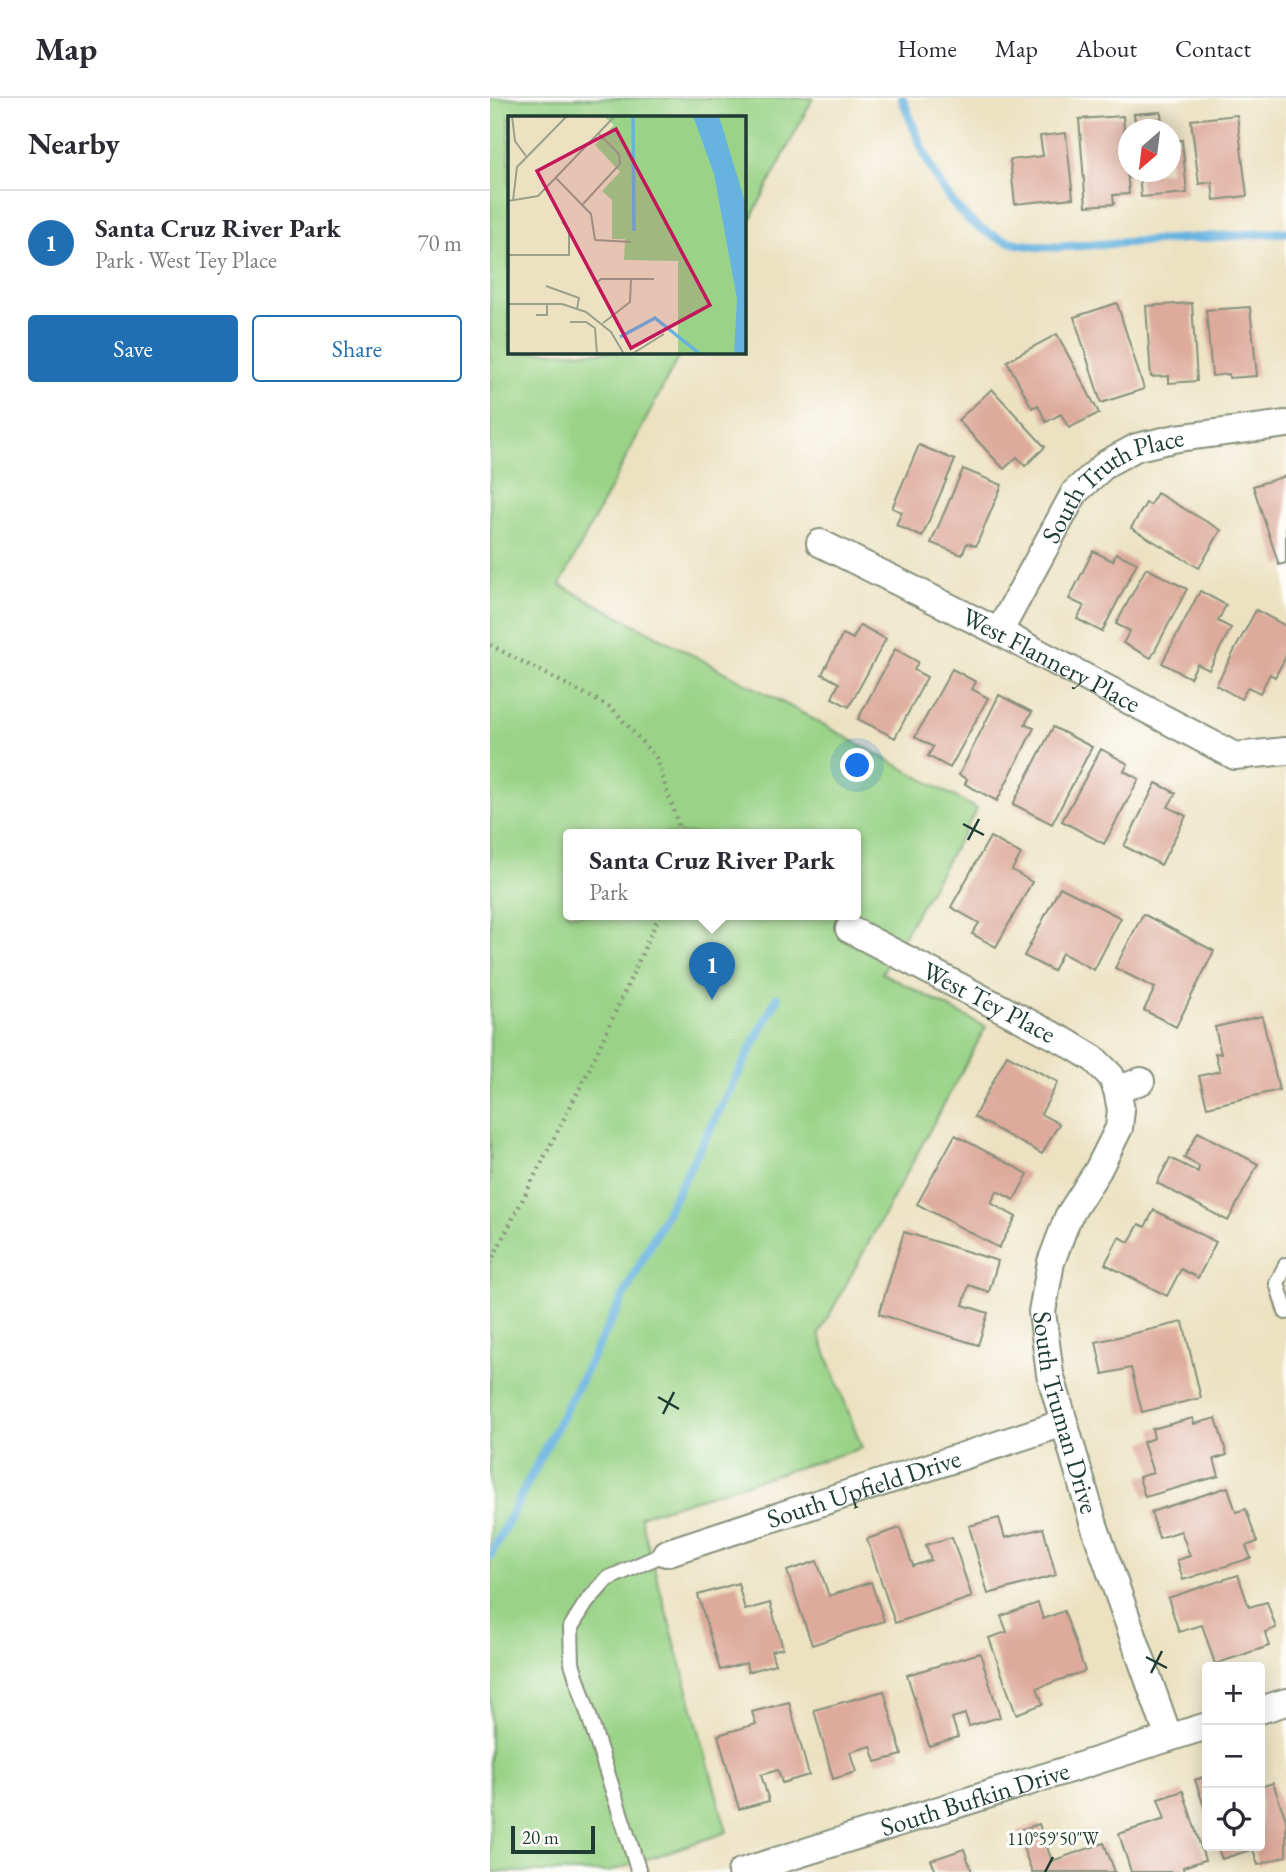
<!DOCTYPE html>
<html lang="en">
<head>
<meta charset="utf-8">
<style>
	body { margin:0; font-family:"EB Garamond",serif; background:#f2f2f3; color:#2b2b33 }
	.controls { position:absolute; right:21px; bottom:21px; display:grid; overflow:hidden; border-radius:7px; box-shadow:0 4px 18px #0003 }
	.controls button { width:63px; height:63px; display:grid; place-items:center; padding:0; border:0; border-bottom:2px solid #e1e1e2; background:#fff; color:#2b2b33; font:35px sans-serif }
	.compass { position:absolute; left:628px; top:21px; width:63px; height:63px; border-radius:50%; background:#fff; box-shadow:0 4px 18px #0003; rotate:208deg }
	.scale { position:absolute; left:21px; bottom:18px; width:84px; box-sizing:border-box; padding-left:7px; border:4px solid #1f3d34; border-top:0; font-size:19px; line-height:24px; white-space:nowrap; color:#1f3d34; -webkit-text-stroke:5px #fdfcf7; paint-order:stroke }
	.you { position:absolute; left:368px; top:668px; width:24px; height:24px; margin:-18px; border:5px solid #fff; border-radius:50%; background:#1a73e8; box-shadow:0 0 0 10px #1a73e833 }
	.badge { display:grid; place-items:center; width:46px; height:46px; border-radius:50%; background:#1f6fb2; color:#fff; font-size:23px; font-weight:700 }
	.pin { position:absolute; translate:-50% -58px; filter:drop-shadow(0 2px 4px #0008) }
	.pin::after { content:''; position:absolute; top:37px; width:24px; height:21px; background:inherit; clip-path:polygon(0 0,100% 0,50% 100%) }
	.popup { position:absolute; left:73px; top:731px; width:298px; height:91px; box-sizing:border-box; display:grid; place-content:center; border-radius:7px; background:#fff; filter:drop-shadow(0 2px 5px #0005); font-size:23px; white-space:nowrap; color:#7c7c81 }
	.popup b { font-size:26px; color:#2b2b33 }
	.popup::after { content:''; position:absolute; left:50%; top:100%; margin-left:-14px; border:14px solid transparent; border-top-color:#fff }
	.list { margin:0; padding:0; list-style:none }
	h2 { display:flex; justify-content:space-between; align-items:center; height:91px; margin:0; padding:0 28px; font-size:30px }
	h2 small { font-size:23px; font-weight:400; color:#7c7c81 }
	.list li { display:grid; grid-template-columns:46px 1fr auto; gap:21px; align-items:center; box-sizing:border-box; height:105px; padding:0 28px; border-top:2px solid #e1e1e2 }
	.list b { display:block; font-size:26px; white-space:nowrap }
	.list p { margin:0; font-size:23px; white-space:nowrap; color:#7c7c81 }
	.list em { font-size:23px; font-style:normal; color:#7c7c81 }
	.actions { display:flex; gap:14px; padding:21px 28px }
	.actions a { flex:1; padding:16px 0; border:2px solid #1f6fb2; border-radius:7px; text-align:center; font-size:24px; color:#1f6fb2 }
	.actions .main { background:#1f6fb2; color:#fff }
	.icon { flex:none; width:38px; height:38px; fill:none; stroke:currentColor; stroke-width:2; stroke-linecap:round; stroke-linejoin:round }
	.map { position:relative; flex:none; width:796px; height:1774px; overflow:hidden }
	header { display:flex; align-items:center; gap:42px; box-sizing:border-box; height:98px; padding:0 35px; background:#fff; border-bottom:2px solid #e1e1e2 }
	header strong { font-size:33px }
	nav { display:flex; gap:38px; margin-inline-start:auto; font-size:24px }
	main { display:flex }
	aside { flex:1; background:#fff }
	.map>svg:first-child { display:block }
</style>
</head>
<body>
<header>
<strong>Map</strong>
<nav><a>Home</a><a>Map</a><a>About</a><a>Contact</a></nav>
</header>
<main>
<aside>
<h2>Nearby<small></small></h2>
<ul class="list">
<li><span class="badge">1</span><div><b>Santa Cruz River Park</b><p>Park · West Tey Place</p></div><em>70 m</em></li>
</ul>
<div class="actions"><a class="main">Save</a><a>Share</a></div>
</aside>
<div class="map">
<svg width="796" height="1774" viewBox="0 0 796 1774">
	<rect width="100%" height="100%" fill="#fdfcf7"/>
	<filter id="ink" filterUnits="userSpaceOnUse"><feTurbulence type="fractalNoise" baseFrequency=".0143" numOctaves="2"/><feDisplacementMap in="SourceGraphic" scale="14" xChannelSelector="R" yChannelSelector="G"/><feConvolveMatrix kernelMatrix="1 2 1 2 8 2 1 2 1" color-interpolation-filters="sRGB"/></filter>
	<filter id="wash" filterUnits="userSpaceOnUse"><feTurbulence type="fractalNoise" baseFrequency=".00686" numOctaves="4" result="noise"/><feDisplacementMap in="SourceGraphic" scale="28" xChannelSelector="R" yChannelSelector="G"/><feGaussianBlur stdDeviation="1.57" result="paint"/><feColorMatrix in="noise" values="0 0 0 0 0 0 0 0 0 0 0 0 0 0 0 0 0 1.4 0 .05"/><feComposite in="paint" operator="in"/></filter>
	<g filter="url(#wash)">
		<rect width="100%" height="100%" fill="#ece2c2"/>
		<path fill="#9ad387" stroke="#5c885e" stroke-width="2" fill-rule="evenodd" d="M0,0h323l-69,134v-115h-235v235h172l-121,233 233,123 184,101 -95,164 104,54 -167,307 43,114 -222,68 87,316 -118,40h-119zM78,736h288v80h-288z"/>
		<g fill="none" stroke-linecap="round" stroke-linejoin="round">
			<path stroke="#67b3e0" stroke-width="9" d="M412,0c33,82 53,152 157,149l227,-15
				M0,1458l287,-558"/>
		</g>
		<g id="blocks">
			<path fill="#ddaa9b" d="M671,14l1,18h-26l-2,-16z
				M747,17l10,81 -33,4 -2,-18 -13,2 -8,-64z
				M633,18l6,78 -16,1 1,9 -28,2 -7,-87z
				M576,35l7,65 -58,6 -5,-44 33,-4 -3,-20z
				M692,42l5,53 -46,4 -2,-25h31v-31z
				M627,205l27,86 -43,14 -27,-86z
				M702,205l5,78 -28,2v-7l-18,1 -5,-71z
				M760,209l7,69 -28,2v-4l-17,2 -6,-66z
				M567,236l42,79 -30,15 -8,-14 -15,8 -8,-17 -6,3 -25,-47z
				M502,291l53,58 -20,19 -8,-9 -13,12 -46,-49z
				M429,347l36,15 -33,77 -26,-12 6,-13 -10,-4z
				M473,371l39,16 -26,61 -9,-3 -5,12 -31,-12z
				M796,378v87l-7,2 -26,-79z
				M667,395l64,37 -22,38 -68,-40 15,-25 4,2z
				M603,453l20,10 3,-8 21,10 -35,69 -25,-13 7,-13 -15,-7z
				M656,470l41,21 -36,69 -28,-15 7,-12 -14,-7z
				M710,493l26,14 -8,16 13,7 -22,42 -12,-6 -7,14 -28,-15z
				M766,512l30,16v30l-11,21 -5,-3 -10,19 -12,-6 -7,12 -25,-14z
				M370,527l26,14 -37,68 -17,-9 7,-15 -17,-9 21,-40 10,5z
				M405,551l23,13 -4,8 13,7 -32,61 -37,-19z
				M462,571l24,13 -4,7 16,9 -38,70 -22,-12 5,-9 -18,-10z
				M509,597l33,17 -7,12 9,4 -37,73 -32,-17 2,-5 -8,-4z
				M563,629l39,20 -40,77 -39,-20z
				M611,651l27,15 -4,7 15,8 -35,65 -42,-23z
				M666,685l20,10 -8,14 18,9 -25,49 -37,-19z
				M500,739l31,17 -9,16 20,12 -36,65 -24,-13 7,-11 -28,-16z
				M570,789l61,31 -27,52 -32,-17 -9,18 -29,-15z
				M653,816l71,37 -38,76 -32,-17 11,-22 -40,-20z
				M772,918l17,74 -72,17 -8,-31 21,-5 -5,-18 6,1 -6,-27z
				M517,957l51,27 -17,32 18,10 -17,30 -68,-37z
				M708,1034l60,32 -30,57 -71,-38 13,-25 28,14 1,-6 -15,-8z
				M465,1037l73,39 -14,26 -17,-9 -6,12 25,14 -17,31 -82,-44z
				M664,1112l62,32 -18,36 -17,-9 -14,27 -62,-32 14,-27 10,5 10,-18 6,3z
				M414,1134l94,29 -9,31 -20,-7 -6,20 25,8 -10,32 -99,-31z
				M693,1224l18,76 -59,14 -11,-44 -28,6 -7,-32z
				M703,1320l1,6 22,-6 11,37 -13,4 5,17 -74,21 -6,-20 14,-4 -10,-31 11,-4 -2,-9z
				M738,1389l8,25 10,-3 11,33 -11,4 5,12 -68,22 -6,-20 13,-4 -9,-25 -22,7 -8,-26z
				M509,1420l6,20 38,-10 13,47 -68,19 -19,-68z
				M410,1430l13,38 18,-6 -5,-15 26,-8 20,60 -77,26 -28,-84z
				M327,1463l12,35 42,-14 13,39 -72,24 -25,-74z
				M748,1477l11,32 18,-5 9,26 -11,4 4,14 -54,18 -13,-39 -23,7 -11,-34z
				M248,1485l7,27 25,-7 13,45 -12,3 4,13 -27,8 -2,-9 -26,7 -22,-75z
				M548,1505l5,16 21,-8 21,60 -48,17 6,16 -27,10 -27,-76 18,-6 -6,-16z
				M490,1555l20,64 -31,9 -4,-12 -13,4 6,19 -29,9 -22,-71z
				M394,1593l18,64 -26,7 -5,-16 -21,6 6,20 -23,7 -19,-69z
				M299,1604l20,73 -27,8 -4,-13 -17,5 8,26 -30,8 -21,-74 38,-11 -4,-12z
				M717,1678v39l-12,-35z
				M783,1685l13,37v36l-28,9 -5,-16 -31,10 -5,-13h43v-59z
				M693,1693l22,69 -22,7 1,5h-53l-12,-38 46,-15 -7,-20z
				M549,1726l13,37 52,-18 11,29h-83l-15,-41z
				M474,1751l8,23h-36l-5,-12z"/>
		</g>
	</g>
	<g filter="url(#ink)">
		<use href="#blocks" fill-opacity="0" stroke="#86907b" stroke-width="2"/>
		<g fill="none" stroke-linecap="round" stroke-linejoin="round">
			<g stroke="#86907b" stroke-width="18">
				<path id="lane" d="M796,1167l-9,18 9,29
					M149,1774l-67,-209 -1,-36 15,-24 21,-24 59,-26"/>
			</g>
			<g stroke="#86907b" stroke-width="30">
				<g id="street">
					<path id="s1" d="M330,445l179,89 236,124 51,-5"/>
					<path id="s2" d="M509,534l76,-140 32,-29 30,-16 40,-9 109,-14"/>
					<path id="s3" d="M359,831l217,113 28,17 17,17 6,14 4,20 -2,18 -21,42 -30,47 -17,45 -9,50 8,62 44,151 75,213"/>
					<path d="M627,992l24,-9"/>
					<path id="s4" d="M176,1455l398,-130"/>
					<path d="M770,1612l26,-8"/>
					<path id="s5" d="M251,1774l466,-146"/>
				</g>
			</g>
			<path stroke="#86907b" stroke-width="4.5" stroke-dasharray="2 5" stroke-linecap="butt" d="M0,547l122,63 44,50 22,66 -2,10
				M0,1165l98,-191 72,-158"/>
			<use href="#lane" stroke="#fff" stroke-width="14"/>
			<use href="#street" stroke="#fff" stroke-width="26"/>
		</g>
	</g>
	<path fill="none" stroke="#1f3d34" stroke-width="2.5" d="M473,726l21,11M478,742l11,-21M168,1299l21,12M173,1316l11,-22M656,1559l21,11M661,1575l11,-22M555,1774l8,-15"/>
	<g text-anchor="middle" stroke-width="6" stroke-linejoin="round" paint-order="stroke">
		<g font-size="26" fill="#1f3d34" stroke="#fdfcf7">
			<text dy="9" stroke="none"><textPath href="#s2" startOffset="194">South Truth Place</textPath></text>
			<text dy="9" stroke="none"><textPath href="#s1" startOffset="259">West Flannery Place</textPath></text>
			<text dy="9" stroke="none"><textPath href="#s3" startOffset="158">West Tey Place</textPath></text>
			<text dy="9" stroke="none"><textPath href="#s3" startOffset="660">South Truman Drive</textPath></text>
			<text dy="9" stroke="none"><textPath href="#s4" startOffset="208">South Upfield Drive</textPath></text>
			<text dy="9" stroke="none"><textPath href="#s5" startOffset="245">South Bufkin Drive</textPath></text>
		</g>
	</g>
	<g transform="translate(18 18)">
		<rect width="238" height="238" fill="#ece2c2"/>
		<path d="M95,0h143v238h-68v-93l-54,-1 1,-21h-13v-39l-10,-9 18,-19 -25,-27 19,-20z" fill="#9ad387"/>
		<path d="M185,0h26l27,89v149h-12l3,-55 -23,-125z" fill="#67b3e0"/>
		<path fill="none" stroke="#67b3e0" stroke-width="3.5" d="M125,0l1,115M112,221l35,-19 45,36"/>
		<path fill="none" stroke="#9aa089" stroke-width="2" d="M4,0l3,25 11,15M48,62l35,36 4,26M0,85l30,-5 77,-80M5,85l4,-34 50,-51M75,88l37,-40 -1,-10 -20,-20M87,124l36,2M0,139h61v-26l-7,-7M87,168l6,-5h53M38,170l33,12 -2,11M0,188h54l24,8 25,20 13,22M28,199h11v-11M62,206h16l9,6 2,26M95,207l27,-21 1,-23M124,238l32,-20"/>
		<path fill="#c2185b" fill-opacity="0.15" stroke="#c2185b" stroke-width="3.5" d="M108,13l94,176 -79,43 -94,-177z"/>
		<rect width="238" height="238" fill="none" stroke="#1f3d34" stroke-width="3.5"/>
	</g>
	<g font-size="18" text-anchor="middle" fill="#1f3d34" stroke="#fdfcf7" stroke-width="6" stroke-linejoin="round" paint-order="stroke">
		<text x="563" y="1747">110°59'50"W</text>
	</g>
</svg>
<div class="controls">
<button>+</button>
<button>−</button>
<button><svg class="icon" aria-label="locate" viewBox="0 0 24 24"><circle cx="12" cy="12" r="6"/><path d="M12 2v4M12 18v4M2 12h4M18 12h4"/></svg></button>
</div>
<svg class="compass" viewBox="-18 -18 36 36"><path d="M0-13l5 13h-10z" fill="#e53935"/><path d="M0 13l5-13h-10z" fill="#7c7c81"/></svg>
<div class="scale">20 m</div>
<div class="you"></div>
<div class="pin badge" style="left:222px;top:902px">1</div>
<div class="popup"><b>Santa Cruz River Park</b>Park</div>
</div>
</main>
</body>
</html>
